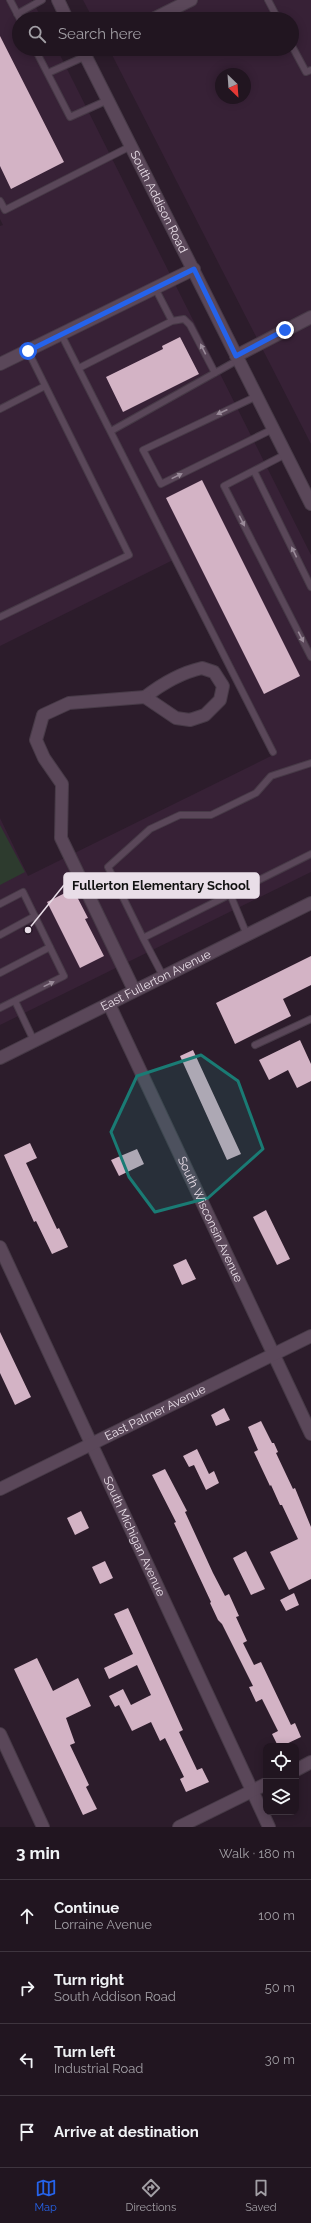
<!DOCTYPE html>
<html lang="en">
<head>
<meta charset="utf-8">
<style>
	body { margin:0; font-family:Raleway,sans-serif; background:#2d222d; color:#f1f3f6 }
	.controls { position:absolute; right:12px; bottom:12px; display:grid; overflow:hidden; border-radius:8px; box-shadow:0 2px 10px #0003 }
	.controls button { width:36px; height:36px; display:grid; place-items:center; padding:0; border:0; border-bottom:1px solid #3e343e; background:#211520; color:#f1f3f6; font:20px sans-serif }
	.compass { position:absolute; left:215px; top:68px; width:36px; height:36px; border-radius:50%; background:#211520; box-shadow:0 2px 10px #0003; rotate:155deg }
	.stop { position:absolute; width:12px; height:12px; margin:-9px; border:3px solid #2563eb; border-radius:50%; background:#fff }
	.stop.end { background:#2563eb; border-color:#fff; box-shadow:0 1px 4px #0008 }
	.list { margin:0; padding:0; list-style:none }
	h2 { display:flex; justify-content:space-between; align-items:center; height:52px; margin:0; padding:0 16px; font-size:17px }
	h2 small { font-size:13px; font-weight:400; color:#a29fa5 }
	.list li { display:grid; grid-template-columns:26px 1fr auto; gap:12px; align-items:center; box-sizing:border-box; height:72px; padding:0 16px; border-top:1px solid #3e343e }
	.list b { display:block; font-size:15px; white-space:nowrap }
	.list p { margin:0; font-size:13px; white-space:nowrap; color:#a29fa5 }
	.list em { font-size:13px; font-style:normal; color:#a29fa5 }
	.icon { flex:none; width:22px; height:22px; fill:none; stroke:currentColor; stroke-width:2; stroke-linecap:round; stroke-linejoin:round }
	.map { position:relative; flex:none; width:311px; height:1827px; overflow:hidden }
	.search { position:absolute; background:#211520; box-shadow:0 2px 10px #0003; left:12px; right:12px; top:12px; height:44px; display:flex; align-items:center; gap:10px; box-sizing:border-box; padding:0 14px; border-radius:22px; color:#a29fa5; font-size:15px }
	.sheet { height:340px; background:#211520 }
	nav { display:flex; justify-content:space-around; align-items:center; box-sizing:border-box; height:56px; border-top:1px solid #3e343e; background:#211520; font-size:11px; color:#a29fa5 }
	nav a { display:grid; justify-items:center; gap:2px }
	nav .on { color:#2563eb }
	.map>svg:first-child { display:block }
</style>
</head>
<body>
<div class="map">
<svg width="311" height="1827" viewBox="0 0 311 1827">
	<rect width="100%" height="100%" fill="#2c1c2b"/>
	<path fill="#372136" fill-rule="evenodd" d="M0,0h32l10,19h-23v30h38l254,506v317l-311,153v-207l28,58 243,-120 -98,-196 -173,86v-420l3,-1 -3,-6z
		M83,0h228v444l-202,-395h183v-30h-199zM221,74h24v24h-24z"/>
	<path fill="#2d3b2e" d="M0,825l25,47 -25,13z"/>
	<path fill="#d3b3c5" d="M0,36l64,126 -53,27 -11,-23z
		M180,337l19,37 -76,38 -17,-35 57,-28 -1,-3z
		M202,480l98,196 -36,18 -98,-196z
		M73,889l15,29 -3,1 19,37 -24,12 -33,-66z
		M311,956v29l-28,14 8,17 -56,28 -19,-41z
		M300,1040l11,24v17l-14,7 -9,-18 -19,10 -10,-20z
		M193,1050l48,104 -14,6 -47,-104z
		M30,1143l7,15 -11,5 31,66 2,-1 9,19 -16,7 -16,-33 -2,1 -30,-67z
		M137,1149l7,15 -25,12 -8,-16z
		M266,1210l24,49 -13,6 -24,-48z
		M186,1259l10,20 -14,6 -9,-20z
		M0,1332l31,65 -16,8 -15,-32z
		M224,1408l6,12 -14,6 -5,-11z
		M261,1421l11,22h2l4,9 -2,1 17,36 2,-1 16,39v52l-22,11 -19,-38 28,-13 -16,-34h-2l-9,-20 -1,1 -16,-34 4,-2 -10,-23z
		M197,1449l12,25 5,-3 5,12 -13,7 -12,-25 -5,2 -6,-11z
		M165,1469l22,42 -2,1 28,61 12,23 4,-2 10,22 -3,1 11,24 -4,2 11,22 7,-3 30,63 4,-2 6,14 -19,9h-4l-6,-12 6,-3 -16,-32 -6,3 -7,-15 4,-1 -31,-62 -4,-4 -8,-17 1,-1 -37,-79 2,-1 -24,-47z
		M81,1511l8,17 -14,7 -8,-17z
		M246,1551l19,38 -14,6 -18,-37z
		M105,1561l8,17 -13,6 -8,-17z
		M294,1593l5,12 -13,6 -6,-11z
		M128,1608l55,122 -4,2 18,38 5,-2 7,14 -23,10 -6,-13 4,-2 -19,-39 -5,3 -9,-19 -19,9 -13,-26 -4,2 -6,-11 14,-7 8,16 20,-10 -14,-30 -28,14 -5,-11 29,-14 -19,-40z
		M37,1658l16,33 25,-13 13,28 -25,12 9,25 -5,2 19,40 -3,2 11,22 -14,6 -69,-146z"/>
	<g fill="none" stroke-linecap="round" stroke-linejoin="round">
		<g stroke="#473a47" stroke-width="8">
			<path id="service" d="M10,0l10,19
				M268,0l10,19
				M17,14l25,-14
				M292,46l14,26 5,-2
				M35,49l35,68 38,-17
				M48,73l38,-17
				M0,201l5,9 126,-64
				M155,288l17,33
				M61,334l212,418
				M79,368l93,-47 12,-2 6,6 25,48
				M257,396l-114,54 18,34 112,-55
				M0,409l45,-23
				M111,431l127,-71
				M286,454l-62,32 87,171
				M254,471l57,116
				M0,617l129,-62 -101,-204
				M230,894l17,41
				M0,904l23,-12 41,84 -64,32
				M0,935l35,-19
				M143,938l-35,-71 42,-38 30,-14h31l45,-22 15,-17 40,-13
				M0,973l50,-26
				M163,976l-20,-38 168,-84
				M15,1001l19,40
				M255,1045l56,-26"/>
		</g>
		<g stroke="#473a47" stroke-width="14">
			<g id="minor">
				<path d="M153,19l38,-19"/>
				<path d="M236,356l75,-39"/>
				<path d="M0,364l194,-95"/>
				<path d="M202,668l12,4 9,14 -3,14 -15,15 -15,5 -14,-2 -31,-21c18,-14 35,-24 57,-29z"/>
				<path d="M134,990l-73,-152 1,-54 -18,-26 -8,-18 7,-25 26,-12 76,-6"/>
				<path id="s1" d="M109,1004l202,430"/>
				<path id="s2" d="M0,1247l269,580"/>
				<path id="s3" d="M0,1489l311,-153"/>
				<path d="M0,1734l43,93"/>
				<path d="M296,1770l15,-8"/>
				<path d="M179,1827l87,-43"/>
			</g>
		</g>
		<g stroke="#473a47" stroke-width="14">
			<g id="tertiary">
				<path d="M58,0l9,19"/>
				<path id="s4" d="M82,49l229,455"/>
				<path id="s5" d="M0,1058l311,-155"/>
			</g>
		</g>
		<use href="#service" stroke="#5a4759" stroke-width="6"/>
		<use href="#minor" stroke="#5a4759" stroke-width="12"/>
		<use href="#tertiary" stroke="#5a4759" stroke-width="12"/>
	</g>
	<defs><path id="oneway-solid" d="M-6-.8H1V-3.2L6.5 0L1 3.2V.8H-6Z"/></defs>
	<g fill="#9a8b99">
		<use href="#oneway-solid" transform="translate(203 349) rotate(-117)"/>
		<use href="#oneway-solid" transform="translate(222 412) rotate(155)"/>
		<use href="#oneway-solid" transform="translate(177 476) rotate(-26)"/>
		<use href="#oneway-solid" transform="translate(242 521) rotate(63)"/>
		<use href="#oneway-solid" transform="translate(294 552) rotate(-116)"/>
		<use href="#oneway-solid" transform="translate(301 637) rotate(63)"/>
		<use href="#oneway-solid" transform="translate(49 984) rotate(-26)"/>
	</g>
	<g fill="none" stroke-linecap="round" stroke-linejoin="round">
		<path stroke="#2563eb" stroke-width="5" d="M28,351l166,-82 42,87 49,-26"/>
	</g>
	<path fill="#1a7b74" fill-opacity="0.2" stroke="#1a7b74" stroke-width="3" stroke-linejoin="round" d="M201,1055l37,26 25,68 -55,49 -53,14 -26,-35 -18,-45 26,-56z"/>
	<g text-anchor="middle" stroke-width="4" stroke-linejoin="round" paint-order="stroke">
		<g font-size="12" fill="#e9dee8" stroke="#221222">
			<text dy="4" stroke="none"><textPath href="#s4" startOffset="171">South Addison Road</textPath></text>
			<text dy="4" stroke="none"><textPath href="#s5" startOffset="174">East Fullerton Avenue</textPath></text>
			<text dy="4" stroke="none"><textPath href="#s1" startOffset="238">South Wisconsin Avenue</textPath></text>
			<text dy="4" stroke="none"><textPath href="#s3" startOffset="173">East Palmer Avenue</textPath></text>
			<text dy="4" stroke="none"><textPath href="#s2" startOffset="319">South Michigan Avenue</textPath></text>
		</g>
	</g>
	<path fill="none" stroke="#e9dee8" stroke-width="1.5" d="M28 930L64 885"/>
	<circle fill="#e9dee8" stroke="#221222" stroke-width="1.5" cx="28" cy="930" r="4"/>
	<rect fill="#e9dee8" stroke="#e9dee8" stroke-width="1.5" x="64" y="873" width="195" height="25" rx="4"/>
	<g font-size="13" text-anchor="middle" font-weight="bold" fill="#111">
		<text x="161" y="890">Fullerton Elementary School</text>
	</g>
</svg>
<div class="controls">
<button><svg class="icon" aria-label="locate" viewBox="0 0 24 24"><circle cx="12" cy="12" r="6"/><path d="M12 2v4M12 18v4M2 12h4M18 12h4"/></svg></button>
<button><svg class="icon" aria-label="layers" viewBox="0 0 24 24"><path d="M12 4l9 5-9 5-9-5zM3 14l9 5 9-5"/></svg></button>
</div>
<svg class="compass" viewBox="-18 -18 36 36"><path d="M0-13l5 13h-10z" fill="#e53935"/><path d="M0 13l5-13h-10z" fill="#a29fa5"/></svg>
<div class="stop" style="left:28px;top:351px"></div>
<div class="stop end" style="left:285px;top:330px"></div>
<div class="search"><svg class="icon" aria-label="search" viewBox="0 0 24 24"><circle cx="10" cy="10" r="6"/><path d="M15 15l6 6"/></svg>Search here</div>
</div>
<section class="sheet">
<h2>3 min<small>Walk · 180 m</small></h2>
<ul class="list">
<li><svg class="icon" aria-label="ahead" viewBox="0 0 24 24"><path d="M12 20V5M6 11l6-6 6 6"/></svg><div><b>Continue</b><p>Lorraine Avenue</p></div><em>100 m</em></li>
<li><svg class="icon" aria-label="right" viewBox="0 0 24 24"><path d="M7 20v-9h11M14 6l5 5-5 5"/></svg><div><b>Turn right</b><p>South Addison Road</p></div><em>50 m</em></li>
<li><svg class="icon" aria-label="left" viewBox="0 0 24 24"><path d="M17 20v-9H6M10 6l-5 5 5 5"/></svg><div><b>Turn left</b><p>Industrial Road</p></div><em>30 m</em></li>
<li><svg class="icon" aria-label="arrive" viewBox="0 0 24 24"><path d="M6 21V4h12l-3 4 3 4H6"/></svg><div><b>Arrive at destination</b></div></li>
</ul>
</section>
<nav>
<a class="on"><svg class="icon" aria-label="map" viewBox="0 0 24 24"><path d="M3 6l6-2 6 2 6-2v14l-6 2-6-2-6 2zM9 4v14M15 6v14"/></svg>Map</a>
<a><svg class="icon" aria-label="directions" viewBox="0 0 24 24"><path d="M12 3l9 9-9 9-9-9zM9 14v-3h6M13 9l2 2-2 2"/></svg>Directions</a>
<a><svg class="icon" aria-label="saved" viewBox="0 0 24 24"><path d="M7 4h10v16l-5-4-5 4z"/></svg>Saved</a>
</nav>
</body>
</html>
